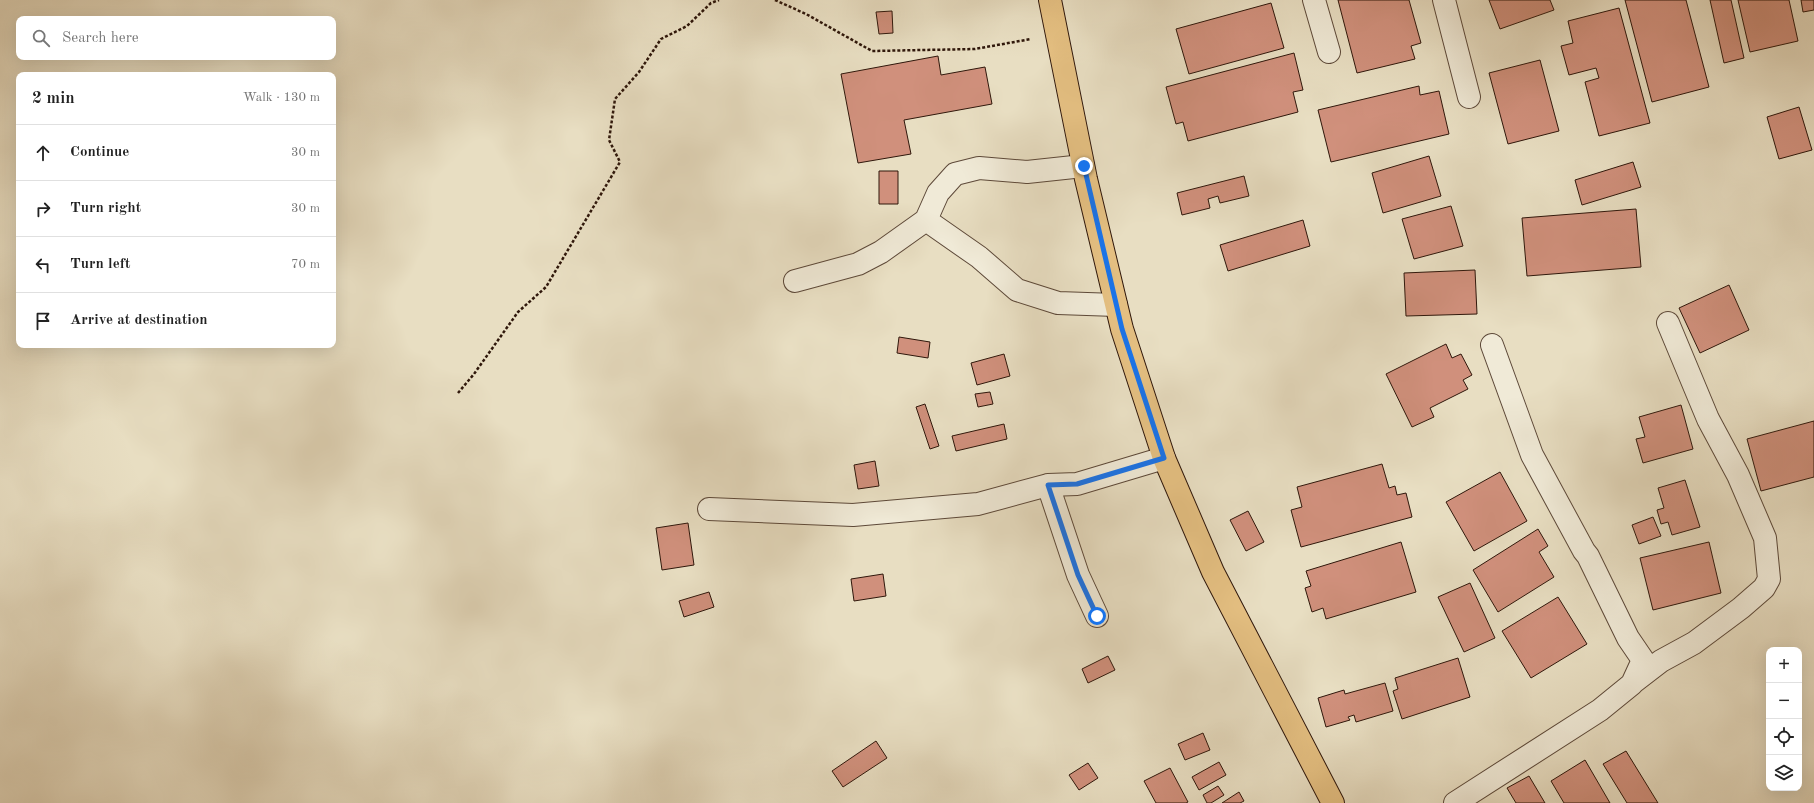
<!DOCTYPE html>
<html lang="en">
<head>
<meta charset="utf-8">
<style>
	body { margin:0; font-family:"Old Standard TT",serif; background:#f2f2f2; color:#222 }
	.controls { position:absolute; right:12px; bottom:12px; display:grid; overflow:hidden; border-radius:8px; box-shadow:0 4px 16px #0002 }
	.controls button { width:36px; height:36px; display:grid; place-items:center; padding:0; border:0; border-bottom:1px solid #e0e0e0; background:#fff; color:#222; font:20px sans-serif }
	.stop { position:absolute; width:12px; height:12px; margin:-9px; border:3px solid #1a73e8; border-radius:50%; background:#fff }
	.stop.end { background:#1a73e8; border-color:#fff; box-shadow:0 1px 4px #0008 }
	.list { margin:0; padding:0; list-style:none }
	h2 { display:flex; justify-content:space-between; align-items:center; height:52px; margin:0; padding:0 16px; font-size:17px }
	h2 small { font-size:13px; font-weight:400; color:#767676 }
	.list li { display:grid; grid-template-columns:26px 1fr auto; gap:12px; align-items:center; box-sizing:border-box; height:56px; padding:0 16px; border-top:1px solid #e0e0e0 }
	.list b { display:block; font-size:15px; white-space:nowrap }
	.list em { font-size:13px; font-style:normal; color:#767676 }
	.icon { flex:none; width:22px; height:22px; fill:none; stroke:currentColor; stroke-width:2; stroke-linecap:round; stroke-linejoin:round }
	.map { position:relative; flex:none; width:1814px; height:803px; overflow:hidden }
	.search { position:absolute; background:#fff; box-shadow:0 4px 16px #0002; left:16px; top:16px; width:320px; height:44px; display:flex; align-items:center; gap:10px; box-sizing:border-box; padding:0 14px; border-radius:8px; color:#767676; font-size:15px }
	.panel { position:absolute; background:#fff; box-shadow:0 4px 16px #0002; left:16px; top:72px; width:320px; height:276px; border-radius:8px }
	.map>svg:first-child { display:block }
</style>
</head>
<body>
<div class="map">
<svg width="1814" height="803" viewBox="0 0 1814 803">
	<rect width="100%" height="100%" fill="#e8dec2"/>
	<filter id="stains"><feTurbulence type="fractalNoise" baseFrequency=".005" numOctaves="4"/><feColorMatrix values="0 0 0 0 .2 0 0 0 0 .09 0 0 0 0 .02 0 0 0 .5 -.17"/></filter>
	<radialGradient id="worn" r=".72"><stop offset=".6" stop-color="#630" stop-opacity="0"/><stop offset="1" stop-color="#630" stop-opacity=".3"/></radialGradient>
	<path fill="#d0907c" stroke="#2f170b" d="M1338,0h71l12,43 -10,3 4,13 -58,14z
		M1489,0h61l4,10 -54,19z
		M1625,0h61l23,87 -57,15z
		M1710,0h21l13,58 -20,5z
		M1738,0h51l9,41 -48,11z
		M1801,0h13v10l-11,2z
		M1271,3l13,45 -95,26 -13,-45z
		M1619,8l31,115 -51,13 -14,-54 14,-4 -3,-10 -27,7 -8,-29 12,-3 -5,-22z
		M892,11l1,22 -14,1 -3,-22z
		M1294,53l9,37 -10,2 5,20 -110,29 -5,-19 -7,2 -10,-37z
		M938,56l3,19 44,-8 7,37 -88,16 7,34 -53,9 -17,-89z
		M1540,60l19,71 -51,13 -19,-71z
		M1419,86l1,9 19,-4 10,43 -118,28 -13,-52z
		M1799,107l13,43 -33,9 -12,-42z
		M1429,156l12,40 -58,17 -11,-40z
		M1633,162l8,25 -59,18 -7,-25z
		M879,171h19v33h-19z
		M1244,176l5,20 -29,7 -2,-7 -10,3 2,9 -28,7 -5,-22z
		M1451,206l12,40 -49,13 -12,-40z
		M1636,209l5,58 -114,9 -5,-58z
		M1303,220l7,26 -82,25 -8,-26z
		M1475,270l2,44 -71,2 -2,-43z
		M1729,285l20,45 -49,23 -21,-45z
		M899,337l31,5 -2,16 -31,-5z
		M1446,344l6,14 9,-4 11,21 -9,5 5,9 -38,19 4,9 -22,10 -26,-53z
		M1004,354l6,22 -33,9 -6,-22z
		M990,392l3,12 -15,3 -3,-13z
		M925,404l14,42 -9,3 -14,-42z
		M1681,405l12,44 -50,14 -7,-24 9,-2 -6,-20z
		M1814,421v56l-53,14 -14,-52z
		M1004,424l3,15 -51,12 -4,-15z
		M875,461l4,25 -21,3 -4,-24z
		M1382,464l7,24 6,-2 2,9 9,-2 6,24 -111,30 -10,-37 11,-3 -5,-20z
		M1500,472l27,49 -53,30 -28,-49z
		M1685,480l15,47 -28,8 -4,-13 -7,2 -4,-14 7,-2 -6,-20z
		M1248,511l16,31 -18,9 -16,-31z
		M1653,517l8,19 -22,8 -7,-19z
		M688,523l6,42 -32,5 -6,-42z
		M1538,529l10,17 -9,6 15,25 -56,35 -25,-42z
		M1401,542l15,50 -90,27 -3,-11 -11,4 -7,-24 6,-2 -5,-15z
		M1709,542l12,51 -68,17 -13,-52z
		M883,574l3,22 -32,5 -3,-22z
		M1470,583l25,55 -31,14 -26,-55z
		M709,592l5,15 -30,10 -5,-16z
		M1558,597l29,47 -56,34 -29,-47z
		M1108,656l7,14 -27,13 -6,-14z
		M1458,658l12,39 -68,22 -9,-28 5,-2 -3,-11z
		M1385,683l8,28 -37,11 -2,-7 -6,2 2,3 -24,7 -8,-29 26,-8 1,4z
		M1203,733l7,17 -25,10 -7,-16z
		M876,741l11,17 -44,29 -11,-16z
		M1626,751l32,52h-31l-24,-39z
		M1585,760l25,43h-46l-13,-22z
		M1219,762l7,13 -27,15 -7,-13z
		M1088,763l10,15 -19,12 -10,-15z
		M1170,768l18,34 -2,1h-30l-12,-22z
		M1529,776l16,27h-29l-9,-15z
		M1218,786l6,9 -13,8h-4l-4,-8z
		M1239,792l5,9 -4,2h-18z"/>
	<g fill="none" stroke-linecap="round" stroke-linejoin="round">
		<g stroke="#5d4939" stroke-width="24">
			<path id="minor" d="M1314,0l15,52
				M1444,0l25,97
				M926,220l53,37 38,33 41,13 58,2
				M795,281l63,-17 23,-12 45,-32 12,-27 17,-19 24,-6 48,4 56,-6
				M1048,485l29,-1 87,-26
				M709,509l144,6 125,-11 70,-19 30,90 19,41
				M1635,681l26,-20 33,-18 47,-35 23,-20 5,-9 -4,-41 -27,-63 -30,-56 -40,-96
				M1455,803l145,-93 32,-26 11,-24 -15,-22 -40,-82 -4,-5 -52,-96 -40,-110"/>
		</g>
		<g stroke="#2f170b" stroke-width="24">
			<path id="major" d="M1050,0l36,179 36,150 42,129 49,114 120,231"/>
		</g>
		<path stroke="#2f170b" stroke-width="2.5" stroke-dasharray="3 2" stroke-linecap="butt" d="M775,0l31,14 66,37 103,-2 56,-10
			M458,393l16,-19 44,-62 28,-25 74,-125 -11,-22 6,-41 24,-27 22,-33 26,-13 24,-23 8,-3"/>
		<use href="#minor" stroke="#f0ead7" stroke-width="22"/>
		<use href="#major" stroke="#e4bf81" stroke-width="22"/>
	</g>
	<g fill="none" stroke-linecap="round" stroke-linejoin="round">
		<path stroke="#1a73e8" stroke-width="5" d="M1084,166l38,163 42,129 -87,26 -29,1 30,90 19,41"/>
	</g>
	<rect width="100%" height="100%" filter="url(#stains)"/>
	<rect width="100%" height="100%" fill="url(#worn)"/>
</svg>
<div class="controls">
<button>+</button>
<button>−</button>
<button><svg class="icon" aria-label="locate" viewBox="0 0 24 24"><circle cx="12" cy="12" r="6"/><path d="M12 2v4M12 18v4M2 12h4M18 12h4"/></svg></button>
<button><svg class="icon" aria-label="layers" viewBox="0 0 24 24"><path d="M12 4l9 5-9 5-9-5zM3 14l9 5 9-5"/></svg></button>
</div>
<div class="stop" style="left:1097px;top:616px"></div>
<div class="stop end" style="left:1084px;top:166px"></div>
<div class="search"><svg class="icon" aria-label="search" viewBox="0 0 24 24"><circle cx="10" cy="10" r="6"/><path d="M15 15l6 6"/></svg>Search here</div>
<section class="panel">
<h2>2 min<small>Walk · 130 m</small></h2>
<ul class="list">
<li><svg class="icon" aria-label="ahead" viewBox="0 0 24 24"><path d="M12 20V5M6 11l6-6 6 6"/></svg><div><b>Continue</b></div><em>30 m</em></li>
<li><svg class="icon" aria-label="right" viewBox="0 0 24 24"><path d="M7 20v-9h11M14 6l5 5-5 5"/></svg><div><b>Turn right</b></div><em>30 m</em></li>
<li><svg class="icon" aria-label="left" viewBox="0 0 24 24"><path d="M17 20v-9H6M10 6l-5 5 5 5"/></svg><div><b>Turn left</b></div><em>70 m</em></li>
<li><svg class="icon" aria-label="arrive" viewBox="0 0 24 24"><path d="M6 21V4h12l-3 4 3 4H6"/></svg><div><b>Arrive at destination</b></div></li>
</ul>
</section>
</div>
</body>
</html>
